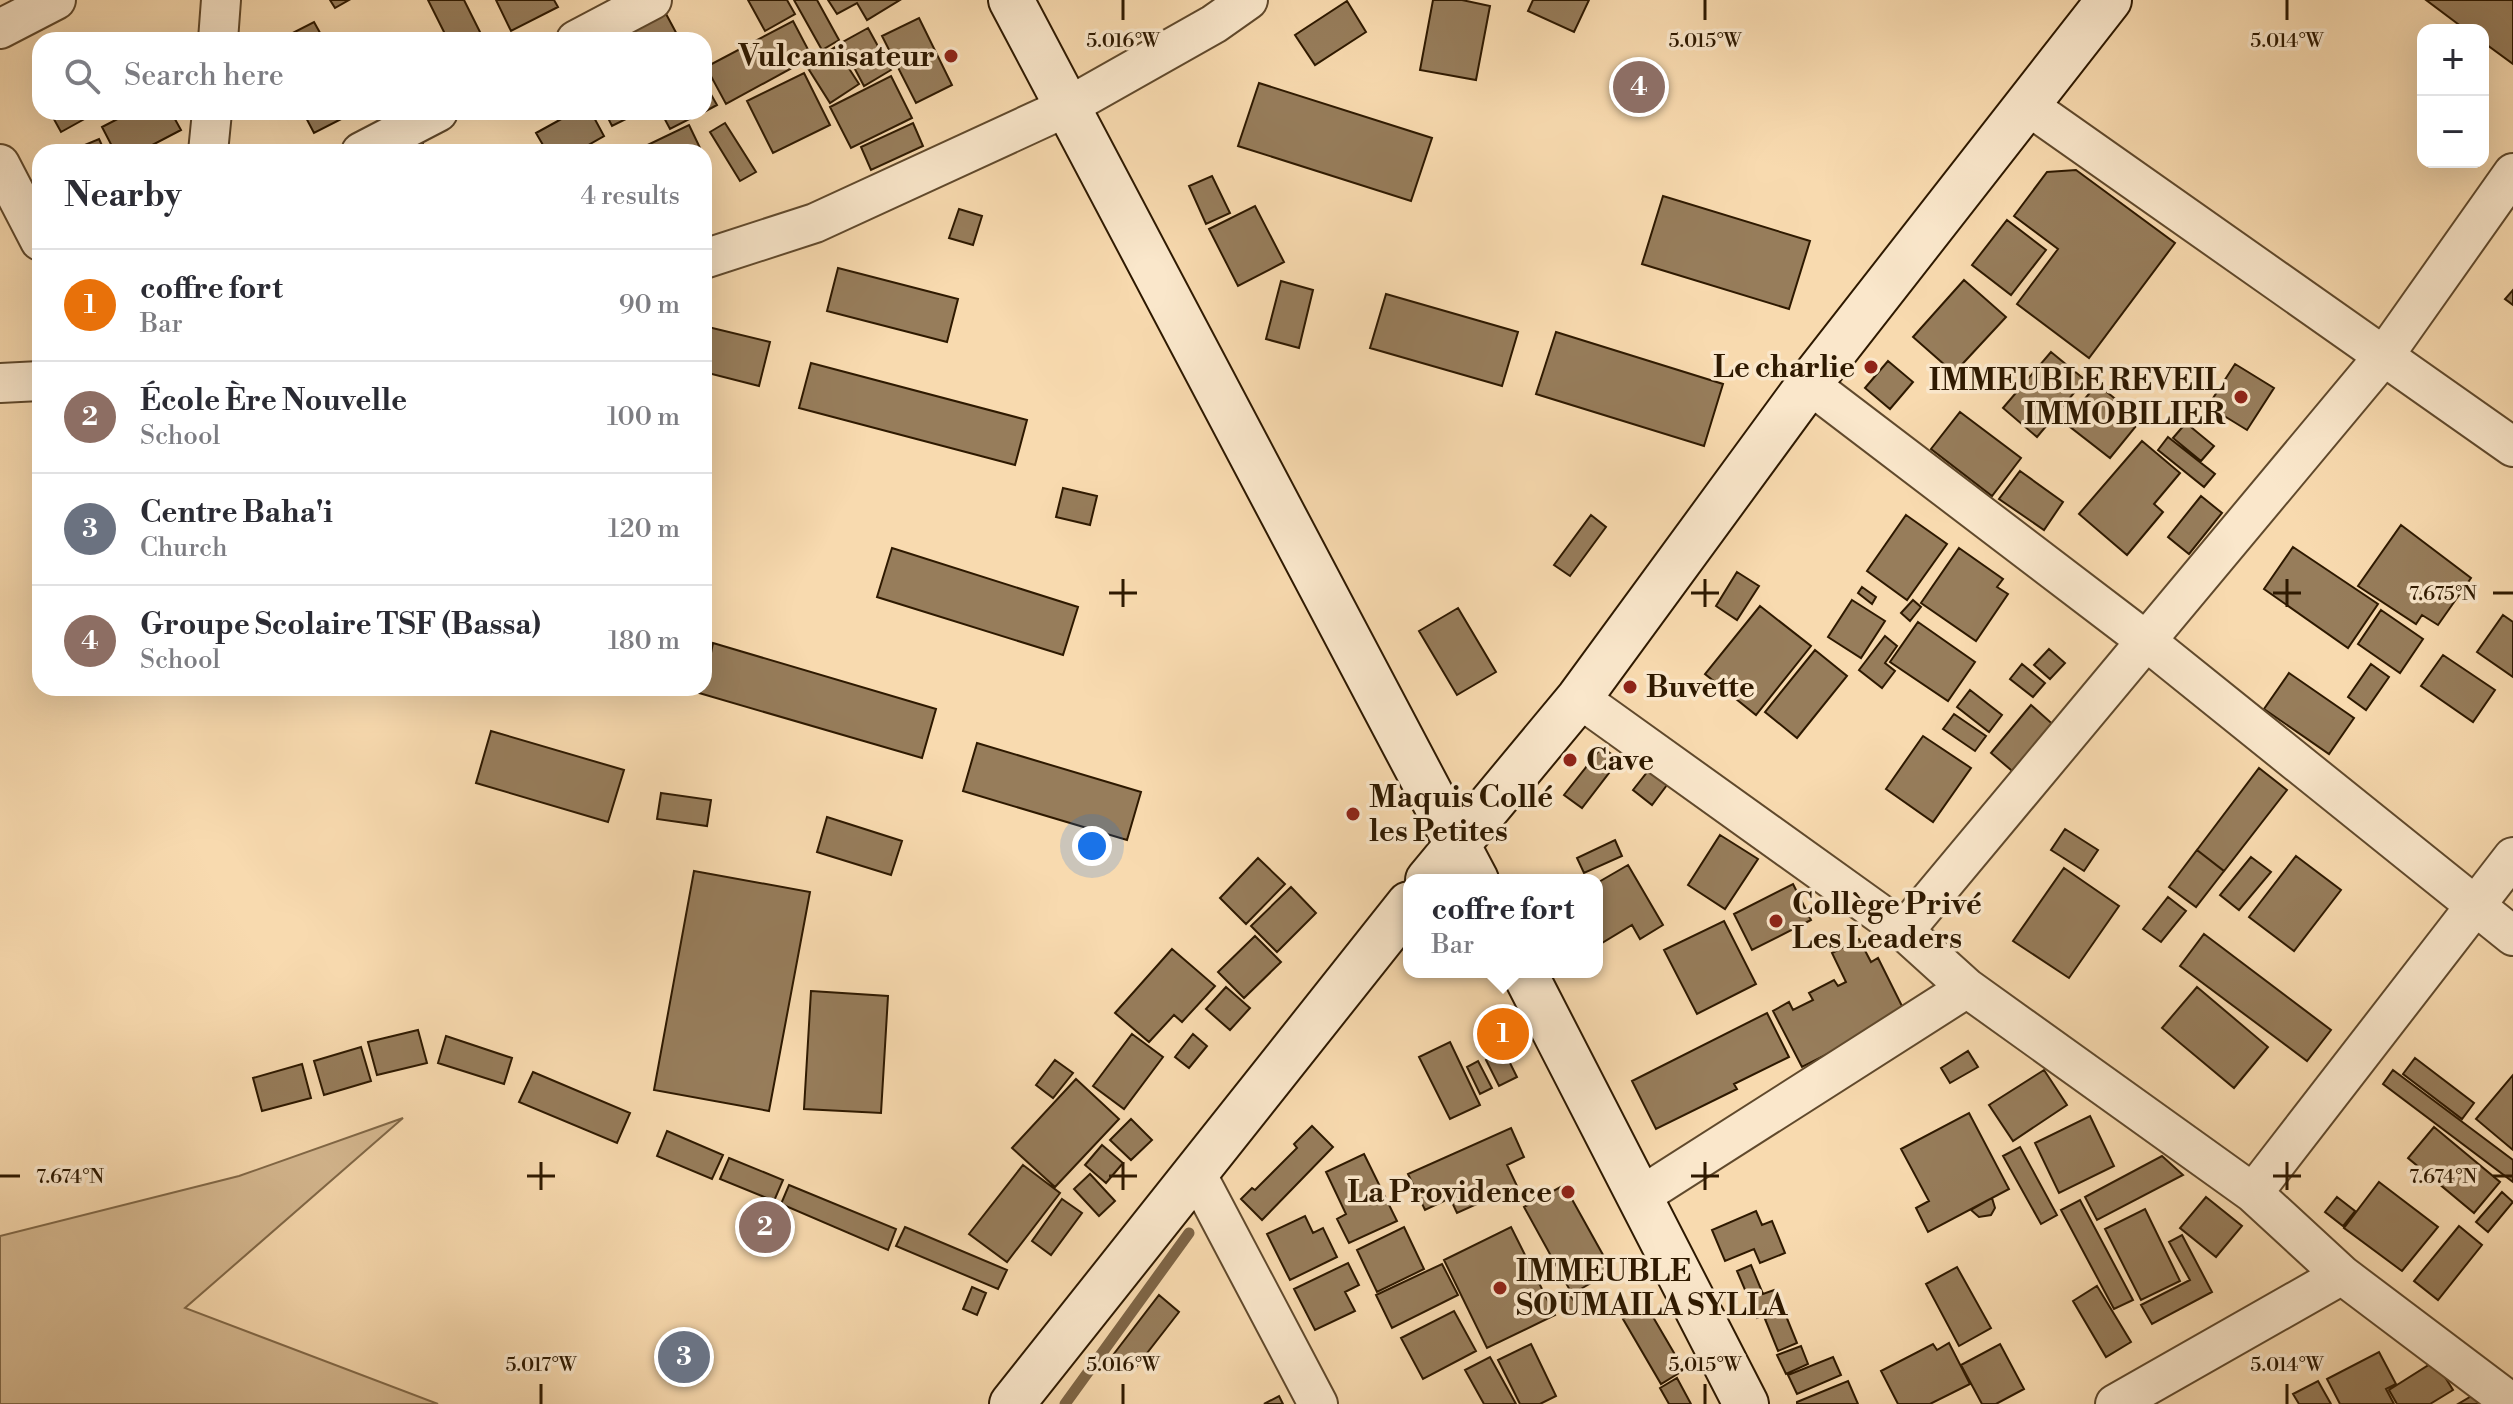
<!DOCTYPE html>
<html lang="en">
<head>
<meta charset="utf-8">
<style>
	body { margin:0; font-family:"Libre Bodoni",serif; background:#f7f7f7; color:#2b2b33 }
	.controls { position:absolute; right:24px; top:24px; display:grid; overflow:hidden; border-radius:16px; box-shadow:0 8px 32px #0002 }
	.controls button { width:72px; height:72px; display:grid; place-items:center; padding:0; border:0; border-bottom:2px solid #e1e1e2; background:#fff; color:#2b2b33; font:40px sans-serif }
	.you { position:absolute; left:1092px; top:846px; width:28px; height:28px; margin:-20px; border:6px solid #fff; border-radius:50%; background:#1a73e8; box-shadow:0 0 0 12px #1a73e833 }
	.badge { display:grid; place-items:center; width:52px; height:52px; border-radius:50%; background:#7c3aed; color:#fff; font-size:26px; font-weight:700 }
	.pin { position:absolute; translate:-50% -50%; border:4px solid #fff; box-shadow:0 2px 8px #0006 }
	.popup { position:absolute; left:1403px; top:874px; width:200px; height:104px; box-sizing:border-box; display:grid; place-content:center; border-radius:16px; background:#fff; filter:drop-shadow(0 2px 6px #0005); font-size:26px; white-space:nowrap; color:#7c7c81 }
	.popup b { font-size:30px; color:#2b2b33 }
	.popup::after { content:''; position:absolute; left:50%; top:100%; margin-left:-16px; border:16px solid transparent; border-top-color:#fff }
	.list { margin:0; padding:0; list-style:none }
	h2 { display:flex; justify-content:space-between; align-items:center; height:104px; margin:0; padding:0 32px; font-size:34px }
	h2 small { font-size:26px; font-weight:400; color:#7c7c81 }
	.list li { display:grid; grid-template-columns:52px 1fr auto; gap:24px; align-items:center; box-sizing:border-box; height:112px; padding:0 32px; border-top:2px solid #e1e1e2 }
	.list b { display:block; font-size:30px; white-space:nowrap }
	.list p { margin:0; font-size:26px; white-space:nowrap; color:#7c7c81 }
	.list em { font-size:26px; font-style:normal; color:#7c7c81 }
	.icon { flex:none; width:44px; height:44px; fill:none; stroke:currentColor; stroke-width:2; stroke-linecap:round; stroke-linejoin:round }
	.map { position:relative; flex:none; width:2513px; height:1404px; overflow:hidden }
	.search { position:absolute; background:#fff; box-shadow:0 8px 32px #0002; left:32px; top:32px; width:680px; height:88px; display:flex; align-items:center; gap:20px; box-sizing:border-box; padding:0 28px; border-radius:24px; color:#7c7c81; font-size:30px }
	.panel { position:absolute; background:#fff; box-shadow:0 8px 32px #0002; left:32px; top:144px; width:680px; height:552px; border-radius:24px }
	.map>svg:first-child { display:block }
</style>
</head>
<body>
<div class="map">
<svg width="2513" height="1404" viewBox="0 0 2513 1404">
	<rect width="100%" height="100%" fill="#f8daaf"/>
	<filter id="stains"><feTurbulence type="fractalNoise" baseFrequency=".0025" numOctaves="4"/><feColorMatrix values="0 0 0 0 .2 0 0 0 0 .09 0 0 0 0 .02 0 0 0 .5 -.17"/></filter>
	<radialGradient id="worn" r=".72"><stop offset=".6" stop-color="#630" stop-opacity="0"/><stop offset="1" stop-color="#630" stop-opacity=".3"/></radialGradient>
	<path fill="#d6b991" stroke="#826948" stroke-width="2" d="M403,1118l-218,190 253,96h-438v-168l239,-60z"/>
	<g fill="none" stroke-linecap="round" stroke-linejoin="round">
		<path stroke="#7e6546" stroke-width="11" d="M1065,1404l124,-171"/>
	</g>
	<path fill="#977d5b" stroke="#2e1900" stroke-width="2" d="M330,0h19l-14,8z
		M428,0h36l20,40h-36z
		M496,0h58l4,7 -47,24z
		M748,0h39l8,14 -30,17z
		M794,0h23l22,40 -17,10z
		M828,0h72l-33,20 -10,-17 -20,11z
		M1433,0h29l28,6 -14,74 -56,-10z
		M1533,0h56l-15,32 -46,-21z
		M2426,0h87v64l-30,-22v-12h-17z
		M1347,1l19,31 -51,33 -20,-30z
		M665,12l15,28h-44l-5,-11z
		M919,18l33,67 -36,18 -34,-67z
		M793,21l19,36 -86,47 -20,-37z
		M314,22l10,18h-45z
		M868,28l23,42 -27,16 -23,-43z
		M835,47l24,37 -29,19 -24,-38z
		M804,73l26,52 -57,28 -26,-52z
		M891,76l21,42 -61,30 -21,-41z
		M704,82l13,23 -13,7z
		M1259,83l173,55 -21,63 -173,-55z
		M50,112h47l-36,20z
		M131,112h40l10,18 -42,22h-24l-13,-25z
		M303,112h52l-41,21z
		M574,112h17l13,24 -28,16h-29l-11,-19z
		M605,112h35l-28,14z
		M661,112h42l-33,17z
		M725,123l31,49 -16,9 -30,-49z
		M913,123l10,23 -52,24 -10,-23z
		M689,125l13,27h-69z
		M99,139l6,13h-37z
		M421,140l6,12h-29z
		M2076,170l99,73 -86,115 -72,-54 41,-55 -44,-33 33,-44z
		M1212,176l18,37 -24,11 -17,-38z
		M1663,196l147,45 -21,68 -147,-45z
		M1255,206l29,56 -46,24 -29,-57z
		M959,209l23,7 -9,29 -24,-7z
		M2007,220l39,30 -35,45 -39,-30z
		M838,268l120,31 -11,43 -120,-31z
		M1964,280l42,37 -52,56 -41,-36z
		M1281,281l32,9 -14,58 -33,-9z
		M2513,290v15l-8,-6z
		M1386,294l132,38 -16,54 -132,-38z
		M704,326l66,16 -11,44 -55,-14z
		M1556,332l167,52 -19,62 -168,-52z
		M2051,352l34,28 -48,57 -34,-29z
		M1888,361l25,21 -23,27 -25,-21z
		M811,363l216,57 -12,45 -216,-57z
		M2235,364l39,24 -27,42 -39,-24z
		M2097,384l44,36 -31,38 -45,-35z
		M1960,412l61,46 -29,38 -61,-47z
		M2186,423l28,23 -13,15 -28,-23z
		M2168,437l47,37 -11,13 -46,-37z
		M2142,441l38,32 -26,31 9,8 -36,43 -48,-41z
		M2020,471l43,31 -19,28 -45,-31z
		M1063,488l34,8 -7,29 -34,-8z
		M2201,496l21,17 -33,41 -21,-17z
		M1591,515l15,12 -36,49 -16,-11z
		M1906,515l41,29 -40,56 -40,-29z
		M2401,525l70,53 -33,47 -16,-10 -6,9 -58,-38z
		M2293,547l85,57 -30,44 -84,-59z
		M892,548l186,59 -15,48 -186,-58z
		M1959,548l44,31 -6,8 11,7 -32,47 -55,-38z
		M1737,572l22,14 -22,34 -21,-14z
		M1862,587l14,10 -4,7 -14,-11z
		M1852,600l33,21 -24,37 -33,-21z
		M1913,600l8,7 -11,14 -9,-8z
		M1760,606l51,40 -55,69 -51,-41z
		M1458,608l38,64 -39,23 -38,-64z
		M2381,610l42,29 -23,34 -42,-29z
		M2503,615l10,7v55l-36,-25z
		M1918,622l57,40 -27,39 -58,-39z
		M1885,636l12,10 -12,17 10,8 -13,17 -23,-18z
		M713,643l223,66 -14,49 -223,-65 5,-5z
		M2049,649l16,14 -15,16 -16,-14z
		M1815,650l32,26 -50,62 -32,-26z
		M2443,655l52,35 -22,32 -52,-36z
		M2022,664l23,19 -12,14 -23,-18z
		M2371,664l18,13 -23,33 -18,-13z
		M2289,673l65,45 -25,36 -65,-45z
		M1970,690l32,25 -13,17 -32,-25z
		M2031,705l26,23 -40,47 -26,-22z
		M1954,714l32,22 -11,15 -32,-22z
		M491,731l133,39 -16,52 -132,-39z
		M1923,736l48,32 -38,54 -47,-33z
		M977,743l164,49 -14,48 -164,-49z
		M1602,747l17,13 -37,48 -18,-13z
		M1652,766l18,15 -18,24 -19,-15z
		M2259,768l28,22 -63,81 -27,-21z
		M661,793l50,7 -4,26 -50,-7z
		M827,817l75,24 -11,34 -74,-23z
		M2065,829l33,21 -14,21 -33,-21z
		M1720,835l38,24 -33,50 -37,-24z
		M1615,840l7,16 -38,17 -7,-15z
		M2197,850l27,21 -28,36 -27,-20z
		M2296,856l45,34 -47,61 -45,-34z
		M2251,857l20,15 -32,38 -19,-15z
		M1258,858l27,26 -39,40 -26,-26z
		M1628,865l35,60 -23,14 -8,-14 -35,21v-63z
		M2064,868l55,38 -50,72 -56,-37z
		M694,871l116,21 -41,219 -115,-21z
		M1793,884l18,36 -59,30 -18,-36z
		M1291,887l25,26 -39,39 -26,-26z
		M2168,897l18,14 -25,31 -18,-13z
		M1724,921l32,63 -59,30 -33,-64z
		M2204,934l127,96 -24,31 -127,-95z
		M1255,936l26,26 -37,36 -26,-26z
		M1859,939l12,23 7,-4 28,56 -104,53 -29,-56 16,-9 4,8 20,-10 -4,-7 25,-13 4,6 8,-4 -14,-29z
		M1172,949l43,37 -33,36 -8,-7 -25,27 -34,-29z
		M1226,987l24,21 -20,22 -24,-21z
		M2197,987l71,60 -34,41 -72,-60z
		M811,991l77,5 -7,117 -77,-4z
		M1767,1013l22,44 -55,27 3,5 -81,40 -24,-48z
		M418,1030l9,33 -50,12 -9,-33z
		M1132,1034l31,23 -39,52 -31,-23z
		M1193,1034l14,12 -18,22 -14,-11z
		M446,1036l66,22 -8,26 -66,-21z
		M1450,1042l30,63 -30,14 -31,-62z
		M361,1047l10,34 -47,14 -10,-34z
		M1504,1051l13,26 -18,9 -13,-26z
		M1968,1051l10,16 -28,16 -9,-15z
		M2415,1058l59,45 -12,16 -59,-45z
		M1055,1060l18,13 -20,25 -17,-13z
		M1478,1061l14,27 -12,6 -13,-27z
		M302,1064l9,34 -49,13 -9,-33z
		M2044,1070l23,35 -54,36 -24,-36z
		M2393,1070l120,90v22l-130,-98z
		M533,1072l97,41 -13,30 -98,-41z
		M2513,1075v75l-37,-31z
		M1076,1079l43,40 -64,68 -43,-39z
		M1969,1113l40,76 -81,43 -12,-24 13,-7 -28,-52z
		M2090,1116l24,50 -55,27 -24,-50z
		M1131,1119l21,21 -21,20 -21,-20z
		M1312,1126l21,21 -71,73 -21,-21 11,-11 3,2 42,-42 -3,-4z
		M2434,1127l66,55 -26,31 -66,-55z
		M1511,1128l13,29 -17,8 10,21 -60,27 -7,-15 -25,12 -17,-36z
		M667,1131l56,24 -11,24 -55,-23z
		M1102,1145l21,18 -17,20 -21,-18z
		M2020,1147l37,68 -16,9 -38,-68z
		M1364,1154l33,67 -48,22 -12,-24 9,-5 -20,-42z
		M2162,1156l21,19 -86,45 -12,-23z
		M729,1158l54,22 -9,21 -54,-22z
		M1023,1165l37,28 -53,69 -38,-28z
		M1090,1174l25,27 -16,15 -25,-27z
		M2379,1182l59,45 -36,44 -58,-43z
		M789,1185l107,44 -8,21 -107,-46z
		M1564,1185l48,86 -40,23 -48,-87z
		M2502,1192l11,10 -25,30 -12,-10z
		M2206,1197l36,29 -26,31 -36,-29z
		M2337,1197l18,14 -12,15 -18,-14z
		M1992,1198l3,10 -4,7 -12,2 -8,-7z
		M1062,1199l20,14 -31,42 -19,-14z
		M2080,1200l53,100 -19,9 -53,-99z
		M2145,1209l35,72 -39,19 -36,-71z
		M1756,1211l6,14 10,-4 13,32 -25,10 -6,-14 -29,12 -13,-31z
		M1305,1216l8,17 10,-5 14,29 -47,23 -23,-46z
		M2459,1226l23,19 -44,55 -24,-19z
		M905,1227l102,43 -9,19 -102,-43z
		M1404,1227l20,42 -47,23 -20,-42z
		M1511,1227l44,88 -68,33 -43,-88z
		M2182,1235l30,57 -60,32 -11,-19 49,-25 -21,-38z
		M1348,1263l11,22 -14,7 10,19 -40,19 -21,-41z
		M1442,1264l16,31 -66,33 -16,-33z
		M1751,1265l12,29 11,-4 5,14 -10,4 2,4 -14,6 -20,-47z
		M1957,1267l34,61 -32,18 -33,-62z
		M2097,1286l34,56 -25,15 -33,-56z
		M972,1287l14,6 -9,22 -14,-6z
		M1566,1290l13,18 -12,8 -13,-18z
		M1159,1295l20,17 -46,59 -20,-16z
		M1646,1305l38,65 -23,14 -38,-65z
		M1454,1311l22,40 -53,28 -22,-41z
		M1784,1311l13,32 -19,8 -13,-32z
		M1949,1343l21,41 -40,20h-32l-17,-33 52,-27 4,6z
		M1531,1344l25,52 -16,8h-20l-22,-44z
		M2000,1344l24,45 -28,15h-14l-21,-39z
		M1801,1346l7,18 -22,10 -9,-19z
		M2379,1352l17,32 -10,5 8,15h-54l-13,-25z
		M1490,1357l26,47h-32l-19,-34z
		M1833,1357l8,18 -44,19 -9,-19z
		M2435,1361l18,29 -23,14h-33l-8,-14z
		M1677,1378l14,26h-22l-9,-16z
		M1848,1381l10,23h-61v-2z
		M2318,1381l13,23h-32l-6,-10z
		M2485,1388l10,16h-37z
		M1279,1396l4,8h-19z"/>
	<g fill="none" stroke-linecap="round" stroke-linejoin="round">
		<g stroke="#60492c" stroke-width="42">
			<path id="street" d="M0,29l56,-29
				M218,40l3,-40
				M576,40l76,-40
				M2027,105l486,342
				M208,152l4,-40
				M361,152l77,-40
				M0,164l40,77
				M704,259l111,-36 252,-116 147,-83 34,-24
				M0,383l40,-2
				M1809,384l336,256 368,296
				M1579,698l325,233 63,57 286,205 89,82 171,129
				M1904,931l479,-574 130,-184
				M1195,1171l123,233
				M2253,1193l260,-336
				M1641,1196l326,-208
				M2115,1404l227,-129"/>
		</g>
		<g stroke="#2e1900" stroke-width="48">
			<path id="secondary" d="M1011,0l465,880
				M1428,880l151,-182 230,-314 300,-384
				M1524,972l222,432
				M1012,1404l397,-500"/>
		</g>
		<use href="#street" stroke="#fae7cb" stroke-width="38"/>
		<use href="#secondary" stroke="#fae7cb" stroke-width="44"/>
	</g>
	<path fill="none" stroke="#2e1900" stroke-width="3" d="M1123,0v20M1705,0v20M2287,0v20M1123,579v28M1705,579v28M2287,579v28M1109,593h28M1691,593h28M2273,593h28M2493,593h20M541,1162v28M1123,1162v28M1705,1162v28M2287,1162v28M0,1176h20M527,1176h28M1109,1176h28M1691,1176h28M2273,1176h28M2493,1176h20M541,1384v20M1123,1384v20M1705,1384v20M2287,1384v20"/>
	<g fill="#8f2418" stroke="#fae7cb" stroke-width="3">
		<circle cx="951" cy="56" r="8"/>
		<circle cx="1871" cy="367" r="8"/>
		<circle cx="2241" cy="397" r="8"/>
		<circle cx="1630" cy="687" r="8"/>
		<circle cx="1570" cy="760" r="8"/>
		<circle cx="1353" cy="814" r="8"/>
		<circle cx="1776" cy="921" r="8"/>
		<circle cx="1568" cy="1192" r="8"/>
		<circle cx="1500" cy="1288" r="8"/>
	</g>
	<g text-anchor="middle" stroke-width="7" stroke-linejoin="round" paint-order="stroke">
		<g font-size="30" font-weight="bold" fill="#2e1900" stroke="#fae7cb" text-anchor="start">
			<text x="935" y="66" text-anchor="end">Vulcanisateur</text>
			<text x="1855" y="377" text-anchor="end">Le charlie</text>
			<text x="2225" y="390" text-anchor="end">IMMEUBLE REVEIL<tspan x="2225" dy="34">IMMOBILIER</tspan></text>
			<text x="1646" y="697">Buvette</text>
			<text x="1586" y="770">Cave</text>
			<text x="1369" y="807">Maquis Collé<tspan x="1369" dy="34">les Petites</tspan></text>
			<text x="1792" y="914">Collège Privé<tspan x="1792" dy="34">Les Leaders</tspan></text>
			<text x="1552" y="1202" text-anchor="end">La Providence</text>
			<text x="1516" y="1281">IMMEUBLE<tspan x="1516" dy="34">SOUMAILA SYLLA</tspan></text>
		</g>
	</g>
	<g font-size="20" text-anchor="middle" fill="#2e1900" stroke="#fae7cb" stroke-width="7" stroke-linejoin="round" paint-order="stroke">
		<text x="1123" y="47">5.016°W</text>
		<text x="1705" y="47">5.015°W</text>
		<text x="2287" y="47">5.014°W</text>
		<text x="2443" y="600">7.675°N</text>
		<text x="70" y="1183">7.674°N</text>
		<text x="2443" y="1183">7.674°N</text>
		<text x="541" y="1371">5.017°W</text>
		<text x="1123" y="1371">5.016°W</text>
		<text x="1705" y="1371">5.015°W</text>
		<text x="2287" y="1371">5.014°W</text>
	</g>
	<rect width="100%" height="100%" filter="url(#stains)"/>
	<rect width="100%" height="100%" fill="url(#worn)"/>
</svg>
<div class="controls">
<button>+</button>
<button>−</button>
</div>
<div class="you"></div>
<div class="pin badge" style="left:1503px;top:1034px;background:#e8710a">1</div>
<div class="popup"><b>coffre fort</b>Bar</div>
<div class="pin badge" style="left:765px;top:1227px;background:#8d6e63">2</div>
<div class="pin badge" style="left:684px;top:1357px;background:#6b7280">3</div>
<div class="pin badge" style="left:1639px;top:87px;background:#8d6e63">4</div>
<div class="search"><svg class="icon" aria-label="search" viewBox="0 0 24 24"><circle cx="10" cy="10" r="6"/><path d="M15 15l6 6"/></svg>Search here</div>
<section class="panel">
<h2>Nearby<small>4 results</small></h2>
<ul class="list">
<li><span class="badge" style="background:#e8710a">1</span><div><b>coffre fort</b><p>Bar</p></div><em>90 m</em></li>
<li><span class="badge" style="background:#8d6e63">2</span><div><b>École Ère Nouvelle</b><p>School</p></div><em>100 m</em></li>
<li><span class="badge" style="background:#6b7280">3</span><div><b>Centre Baha'i</b><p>Church</p></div><em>120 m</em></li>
<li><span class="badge" style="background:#8d6e63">4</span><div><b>Groupe Scolaire TSF (Bassa)</b><p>School</p></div><em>180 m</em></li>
</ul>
</section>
</div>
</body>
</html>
